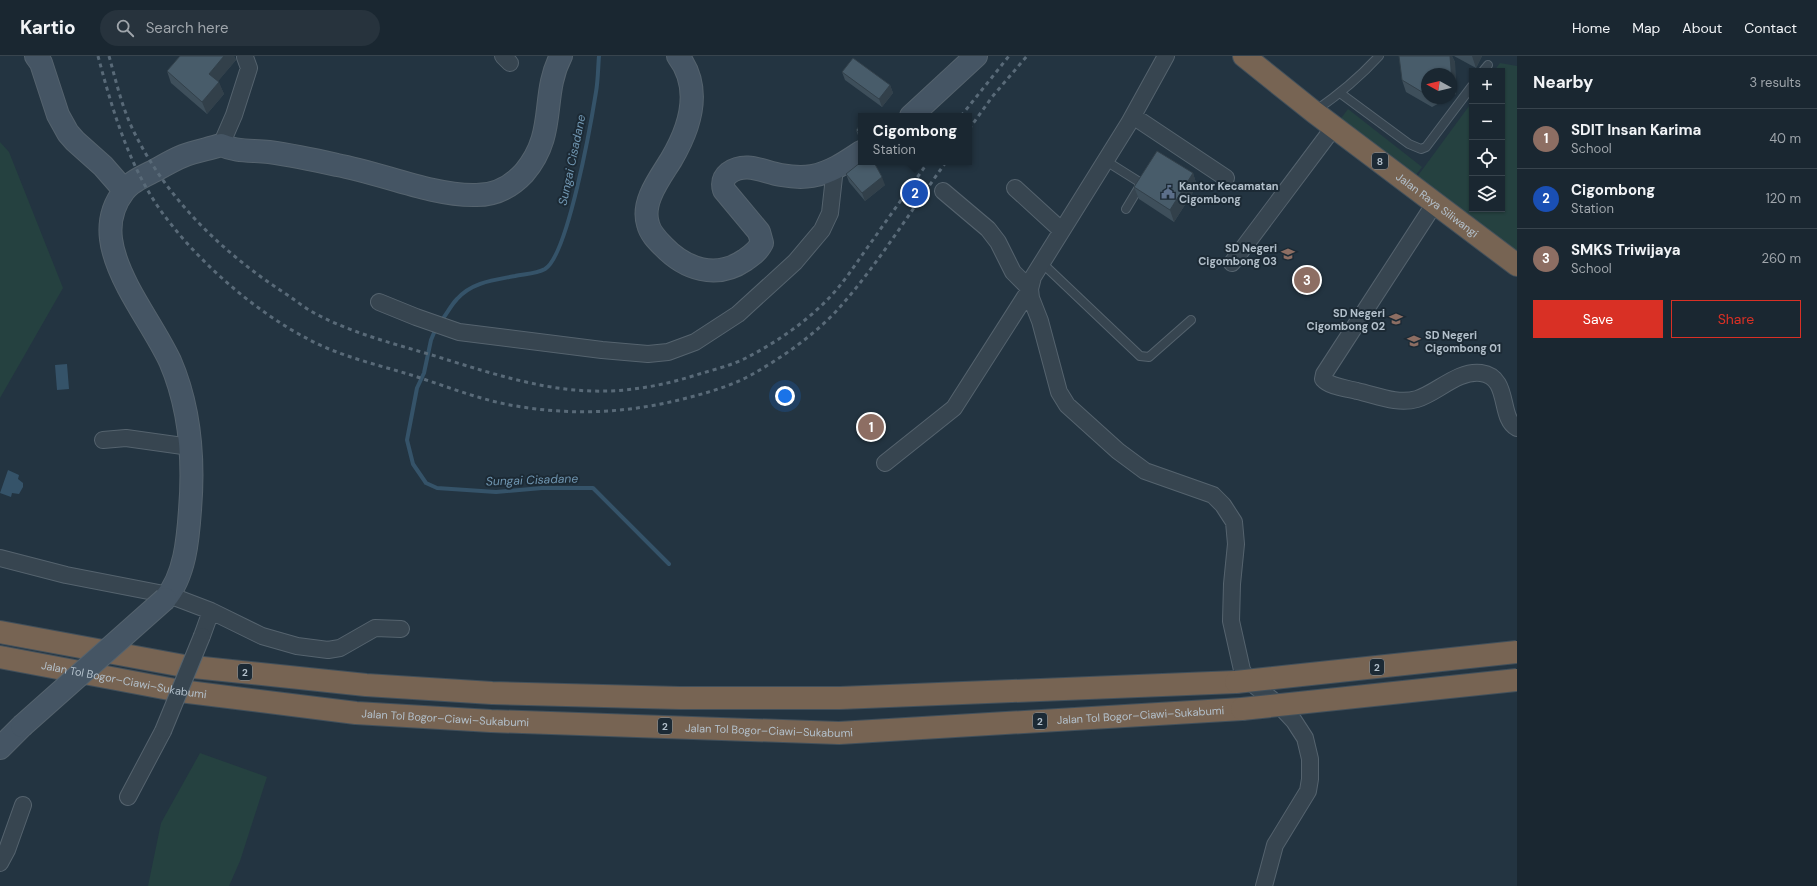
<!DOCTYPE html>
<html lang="en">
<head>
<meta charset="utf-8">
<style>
	body { margin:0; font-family:"DM Sans",sans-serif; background:#27333d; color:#f1f3f6 }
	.controls { position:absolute; right:12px; top:12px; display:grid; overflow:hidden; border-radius:0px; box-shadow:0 1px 3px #0004 }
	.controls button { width:36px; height:36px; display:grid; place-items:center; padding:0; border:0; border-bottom:1px solid #38444d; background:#1a2731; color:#f1f3f6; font:20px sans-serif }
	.compass { position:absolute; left:1421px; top:12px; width:36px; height:36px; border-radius:50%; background:#1a2731; box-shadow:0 1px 3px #0004; rotate:278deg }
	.you { position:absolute; left:785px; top:340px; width:14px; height:14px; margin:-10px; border:3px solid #fff; border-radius:50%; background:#1a73e8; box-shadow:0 0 0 6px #1a73e833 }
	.badge { display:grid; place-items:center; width:26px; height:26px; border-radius:50%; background:#d93025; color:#fff; font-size:13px; font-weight:700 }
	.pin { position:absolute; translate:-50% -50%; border:2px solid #fff; box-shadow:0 1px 4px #0006 }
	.popup { position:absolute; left:858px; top:57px; width:114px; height:52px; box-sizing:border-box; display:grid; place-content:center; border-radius:0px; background:#1a2731; filter:drop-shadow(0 1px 3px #0005); font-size:13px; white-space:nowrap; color:#9fa5ab }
	.popup b { font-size:15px; color:#f1f3f6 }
	.popup::after { content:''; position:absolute; left:50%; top:100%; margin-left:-8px; border:8px solid transparent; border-top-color:#1a2731 }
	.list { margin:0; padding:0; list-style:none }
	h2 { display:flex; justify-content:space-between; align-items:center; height:52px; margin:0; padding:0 16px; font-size:17px }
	h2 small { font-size:13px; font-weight:400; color:#9fa5ab }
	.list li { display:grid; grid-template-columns:26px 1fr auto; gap:12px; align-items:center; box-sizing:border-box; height:60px; padding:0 16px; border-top:1px solid #38444d }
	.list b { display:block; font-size:15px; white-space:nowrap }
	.list p { margin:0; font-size:13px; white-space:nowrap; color:#9fa5ab }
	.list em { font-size:13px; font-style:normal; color:#9fa5ab }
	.actions { display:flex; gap:8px; padding:12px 16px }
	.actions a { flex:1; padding:9px 0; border:1px solid #d93025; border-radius:0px; text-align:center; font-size:14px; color:#d93025 }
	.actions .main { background:#d93025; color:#fff }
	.icon { flex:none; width:22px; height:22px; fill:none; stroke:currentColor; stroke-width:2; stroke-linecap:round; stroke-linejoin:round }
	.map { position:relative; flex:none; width:1517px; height:830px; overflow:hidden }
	header { display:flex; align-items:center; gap:24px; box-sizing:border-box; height:56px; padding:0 20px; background:#1a2731; border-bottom:1px solid #38444d }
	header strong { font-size:19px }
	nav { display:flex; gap:22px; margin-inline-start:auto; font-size:14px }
	.search { width:280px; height:36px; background:#27333d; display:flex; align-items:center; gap:10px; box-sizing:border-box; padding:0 14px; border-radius:22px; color:#9fa5ab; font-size:15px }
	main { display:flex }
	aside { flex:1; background:#1a2731 }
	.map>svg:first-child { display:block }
</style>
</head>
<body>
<header>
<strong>Kartio</strong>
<div class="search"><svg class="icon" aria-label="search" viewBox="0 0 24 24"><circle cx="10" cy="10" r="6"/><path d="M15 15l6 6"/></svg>Search here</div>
<nav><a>Home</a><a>Map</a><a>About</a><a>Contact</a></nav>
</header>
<main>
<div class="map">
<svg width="1517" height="830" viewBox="0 0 1517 830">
	<rect width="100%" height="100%" fill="#233441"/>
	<path fill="#254140" d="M1500,7l17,3v194l-103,-79 58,-79v107h30v-138h-8z
		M1348,53l74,58 -10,13 -73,-59z
		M0,86l9,10 54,136 -63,110z
		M200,697l67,24 -27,84 -11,25h-81l13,-63z"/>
	<path fill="#355369" d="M67,308l2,25 -12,1 -2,-25z
		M8,414l11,5 -1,4 5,4v4l-4,7 -7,-1 -1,4 -11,-4z"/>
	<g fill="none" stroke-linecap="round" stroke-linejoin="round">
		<path stroke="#355369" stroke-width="4" d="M441,265c6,-7 10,-16 16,-22 15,-17 37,-19 58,-23 9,-2 21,-2 30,-7 23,-14 46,-146 51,-177 2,-11 2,-24 3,-36
			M436,272l-5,12 -7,33 -7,15 -10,52 6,24 13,19 11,5 59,4 46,-4h51l76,76"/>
		<g stroke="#55636e" stroke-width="10">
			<path id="lane" d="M1483,15l5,-6
				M1340,37l69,51 12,5 5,-2 46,-61
				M1315,55c23,-16 45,-34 64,-55
				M1106,105l35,22
				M1126,153l15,-25
				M1041,206l99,94 9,1 42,-37"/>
		</g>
		<g stroke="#55636e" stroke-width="18">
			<path id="street" d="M503,0l7,7
				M1166,0l-37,67 -96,154 -3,12 1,9 9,23 19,71 8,13 51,46 27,20 68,24 10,10 11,17 2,22 -4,40 -1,37 11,49 7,11 31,25 14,15 11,17 5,21v20l-2,12 -33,54 -11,41
				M1133,60l93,62
				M221,89l13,-30 15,-47 -4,-11
				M1015,132l46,42
				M1435,147l-111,171 -1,5c7,8 23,9 34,12 19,4 40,14 60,8 20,-6 41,-29 64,-26 30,4 17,45 36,55
				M1232,207l102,-136
				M379,246l37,15 43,15 143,18 46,4 20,-2 27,-10 43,-28 57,-52 27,-32 8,-17 5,-45
				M103,384l23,-2 64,9
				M885,407l69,-55 76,-119 -17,-17 -15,-30 -10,-13 -45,-38
				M0,502l66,17 103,20 42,16 51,25 35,10 31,4 12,-2 35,-20 26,1
				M202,580l9,-25
				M128,741l35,-66
				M0,807l7,-13 16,-45"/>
		</g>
		<g stroke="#55636e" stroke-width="24">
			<path id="secondary" d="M36,0l5,7 17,52 10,18 7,8 28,25 21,24
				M678,0c25,33 12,72 -7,104 -11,18 -30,42 -23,64 2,9 9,16 15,22 22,23 53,34 82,14 7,-5 13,-9 17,-17l-3,-11 -35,-42c-2,-7 -1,-12 5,-17 17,-12 34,-1 52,2 11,2 20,3 31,1 18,-3 34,-14 49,-24
				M911,60l65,-60
				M165,543c20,-23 23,-60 25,-89 4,-49 0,-103 -20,-149 -12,-25 -29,-49 -42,-74 -16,-31 -28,-65 -4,-96 6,-9 20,-15 30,-20 9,-5 19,-11 29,-15 12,-5 26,-7 38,-11 15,7 31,5 48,7 22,3 46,8 68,13 44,8 93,30 136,30 21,1 37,-7 51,-22 34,-40 16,-77 37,-117
				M0,692l22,-22"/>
		</g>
		<g stroke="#42505b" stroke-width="24">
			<g id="highway">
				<path id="s1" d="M1244,0l70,56 203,153"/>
				<path d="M0,576l184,34 182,19 126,8 188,5h160l396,-16"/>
				<path id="s2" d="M0,601l180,34 176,22 135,8 348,12 403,-24"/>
			</g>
		</g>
		<use href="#lane" stroke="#374550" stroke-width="8"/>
		<use href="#street" stroke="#374550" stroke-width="16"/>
		<use href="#secondary" stroke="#455564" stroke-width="22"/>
		<use href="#highway" stroke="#776453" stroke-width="22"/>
		<path stroke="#596a78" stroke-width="3" stroke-dasharray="4 4" stroke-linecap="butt" d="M98,0c14,53 31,110 63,155 36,50 93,100 147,128 31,17 67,25 100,35 32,10 64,23 97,30 61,12 118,10 178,-5 23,-6 46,-12 68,-24 32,-18 65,-41 89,-68 38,-43 72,-98 106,-145
			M109,0c7,25 13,52 25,76 34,69 91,123 155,164 10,7 20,15 31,20 41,21 88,31 131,45 91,28 150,44 245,14 16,-5 34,-9 50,-17 29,-15 59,-35 82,-59 16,-16 28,-36 42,-55 19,-27 39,-55 58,-82
			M961,60l48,-60
			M969,73l23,-32 35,-41"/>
		<g stroke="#55636e" stroke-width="18" stroke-linecap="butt">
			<path id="street-bridge" d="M163,675l39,-95"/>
		</g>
		<g stroke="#55636e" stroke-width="24" stroke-linecap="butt">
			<path id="secondary-bridge" d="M22,670l143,-127"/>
		</g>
		<g stroke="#42505b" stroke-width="24" stroke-linecap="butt">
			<path id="highway-bridge" d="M1236,626l281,-30
				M1242,653l275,-29"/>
		</g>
		<use href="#street-bridge" stroke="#374550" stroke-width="16"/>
		<use href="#secondary-bridge" stroke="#455564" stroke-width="22"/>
		<use href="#highway-bridge" stroke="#776453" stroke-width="22"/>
	</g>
	<path fill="#3e4f5b" d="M180,0h54l2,4 -18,21 6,13 -17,20 -36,-31 -4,-12z
		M1450,0h2l3,6 1,32 -5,3v-23h-24v24h22l-17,9 -26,-15 -4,-12z
		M1454,0h28l-6,12z
		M842,16l48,13 3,8 -11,14 -37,-27z
		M861,68v16l-2,-2 -3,-8z
		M1193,117l4,13 -23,36 -35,-23 -5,-12z
		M846,118l39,11 -20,16 -16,-19z"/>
	<path fill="#32404a" d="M224,0h10l2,4 -22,26 -5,-12z
		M1450,0h2l3,6 1,32 -4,-12z
		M1472,0h10l-6,12z
		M219,26l5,12 -17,20 -5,-12z
		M890,29l3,8 -11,14 -3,-8z
		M1193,117l4,13 -23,36 -4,-12z
		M882,121l3,8 -20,16 -3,-8z"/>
	<path fill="#485c6a" stroke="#32404a" d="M180,0h44l-15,18 10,8 -17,20 -35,-31z
		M1399,0h51l2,26h-1v-8h-24v21l-25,-15z
		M853,2l37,27 -11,14 -37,-27z
		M871,58l2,2h-5z
		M861,68v11l-5,-5z
		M1157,95l36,22 -23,37 -36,-23z
		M861,106h11l4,4 6,11 -20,16 -16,-19z"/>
	<defs>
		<g id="civic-bare" transform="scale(1.08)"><path d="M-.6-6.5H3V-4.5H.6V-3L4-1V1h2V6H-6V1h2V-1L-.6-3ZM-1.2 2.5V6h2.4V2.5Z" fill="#5c6f8a" stroke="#1c2a35" stroke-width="2.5" paint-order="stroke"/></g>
		<g id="school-bare" transform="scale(1.08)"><path d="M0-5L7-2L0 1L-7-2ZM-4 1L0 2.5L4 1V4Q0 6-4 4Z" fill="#8d6e63" stroke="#1c2a35" stroke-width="2.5" paint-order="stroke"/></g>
	</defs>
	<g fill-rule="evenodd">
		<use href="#civic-bare" x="1168" y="136"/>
		<use href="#school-bare" x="1288" y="198"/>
		<use href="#school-bare" x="1396" y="263"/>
		<use href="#school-bare" x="1414" y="285"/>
	</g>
	<g text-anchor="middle" stroke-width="4" stroke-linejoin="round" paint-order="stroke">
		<g fill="#1c2a35" stroke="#86939e" stroke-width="1">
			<rect x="1372" y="97" width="16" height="16" rx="3"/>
			<rect x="1370" y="603" width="14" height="16" rx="3"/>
			<rect x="238" y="608" width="14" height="16" rx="3"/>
			<rect x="1033" y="657" width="14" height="16" rx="3"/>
			<rect x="658" y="662" width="14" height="16" rx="3"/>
		</g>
		<g font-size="10" font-weight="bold" fill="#b3c0cb">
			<text x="1380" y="109">8</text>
			<text x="1377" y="615">2</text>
			<text x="245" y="620">2</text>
			<text x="1040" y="669">2</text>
			<text x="665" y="674">2</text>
		</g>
		<g font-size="11" font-weight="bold" fill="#b3c0cb" stroke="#1c2a35" text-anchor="start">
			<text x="1179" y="134">Kantor Kecamatan<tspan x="1179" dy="13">Cigombong</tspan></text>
			<text x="1277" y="196" text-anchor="end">SD Negeri<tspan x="1277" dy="13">Cigombong 03</tspan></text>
			<text x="1385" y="261" text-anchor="end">SD Negeri<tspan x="1385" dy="13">Cigombong 02</tspan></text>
			<text x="1425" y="283">SD Negeri<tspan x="1425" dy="13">Cigombong 01</tspan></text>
		</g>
		<g font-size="11" fill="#b3c0cb" stroke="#1c2a35">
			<text dy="4" stroke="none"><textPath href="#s1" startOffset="244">Jalan Raya Siliwangi</textPath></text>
			<text dy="4" stroke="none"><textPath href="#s2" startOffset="126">Jalan Tol Bogor–Ciawi–Sukabumi</textPath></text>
			<text dy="4" stroke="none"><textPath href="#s2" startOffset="1146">Jalan Tol Bogor–Ciawi–Sukabumi</textPath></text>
			<text dy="4" stroke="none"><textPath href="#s2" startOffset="450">Jalan Tol Bogor–Ciawi–Sukabumi</textPath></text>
			<text dy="4" stroke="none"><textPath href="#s2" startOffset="774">Jalan Tol Bogor–Ciawi–Sukabumi</textPath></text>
		</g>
		<g font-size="12" font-style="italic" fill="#7096b1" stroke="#1c2a35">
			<text transform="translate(572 104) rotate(-78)" y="4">Sungai Cisadane</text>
			<text transform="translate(532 424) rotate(-2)" y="4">Sungai Cisadane</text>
		</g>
	</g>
</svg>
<div class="controls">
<button>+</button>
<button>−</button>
<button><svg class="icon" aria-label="locate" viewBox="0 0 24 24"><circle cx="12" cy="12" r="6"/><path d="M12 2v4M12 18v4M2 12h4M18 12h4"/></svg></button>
<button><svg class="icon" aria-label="layers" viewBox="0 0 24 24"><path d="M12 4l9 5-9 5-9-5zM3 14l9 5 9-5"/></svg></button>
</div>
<svg class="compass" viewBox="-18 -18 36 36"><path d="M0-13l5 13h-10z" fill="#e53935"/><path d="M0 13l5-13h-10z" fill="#9fa5ab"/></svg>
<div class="you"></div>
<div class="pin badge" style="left:871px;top:371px;background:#8d6e63">1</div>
<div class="pin badge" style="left:915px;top:137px;background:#1a4fb4">2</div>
<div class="popup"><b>Cigombong</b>Station</div>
<div class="pin badge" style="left:1307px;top:224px;background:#8d6e63">3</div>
</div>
<aside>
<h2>Nearby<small>3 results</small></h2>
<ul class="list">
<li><span class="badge" style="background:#8d6e63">1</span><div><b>SDIT Insan Karima</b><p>School</p></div><em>40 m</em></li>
<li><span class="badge" style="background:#1a4fb4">2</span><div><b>Cigombong</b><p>Station</p></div><em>120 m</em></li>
<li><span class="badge" style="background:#8d6e63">3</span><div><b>SMKS Triwijaya</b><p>School</p></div><em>260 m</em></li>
</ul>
<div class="actions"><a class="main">Save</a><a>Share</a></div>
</aside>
</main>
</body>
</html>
